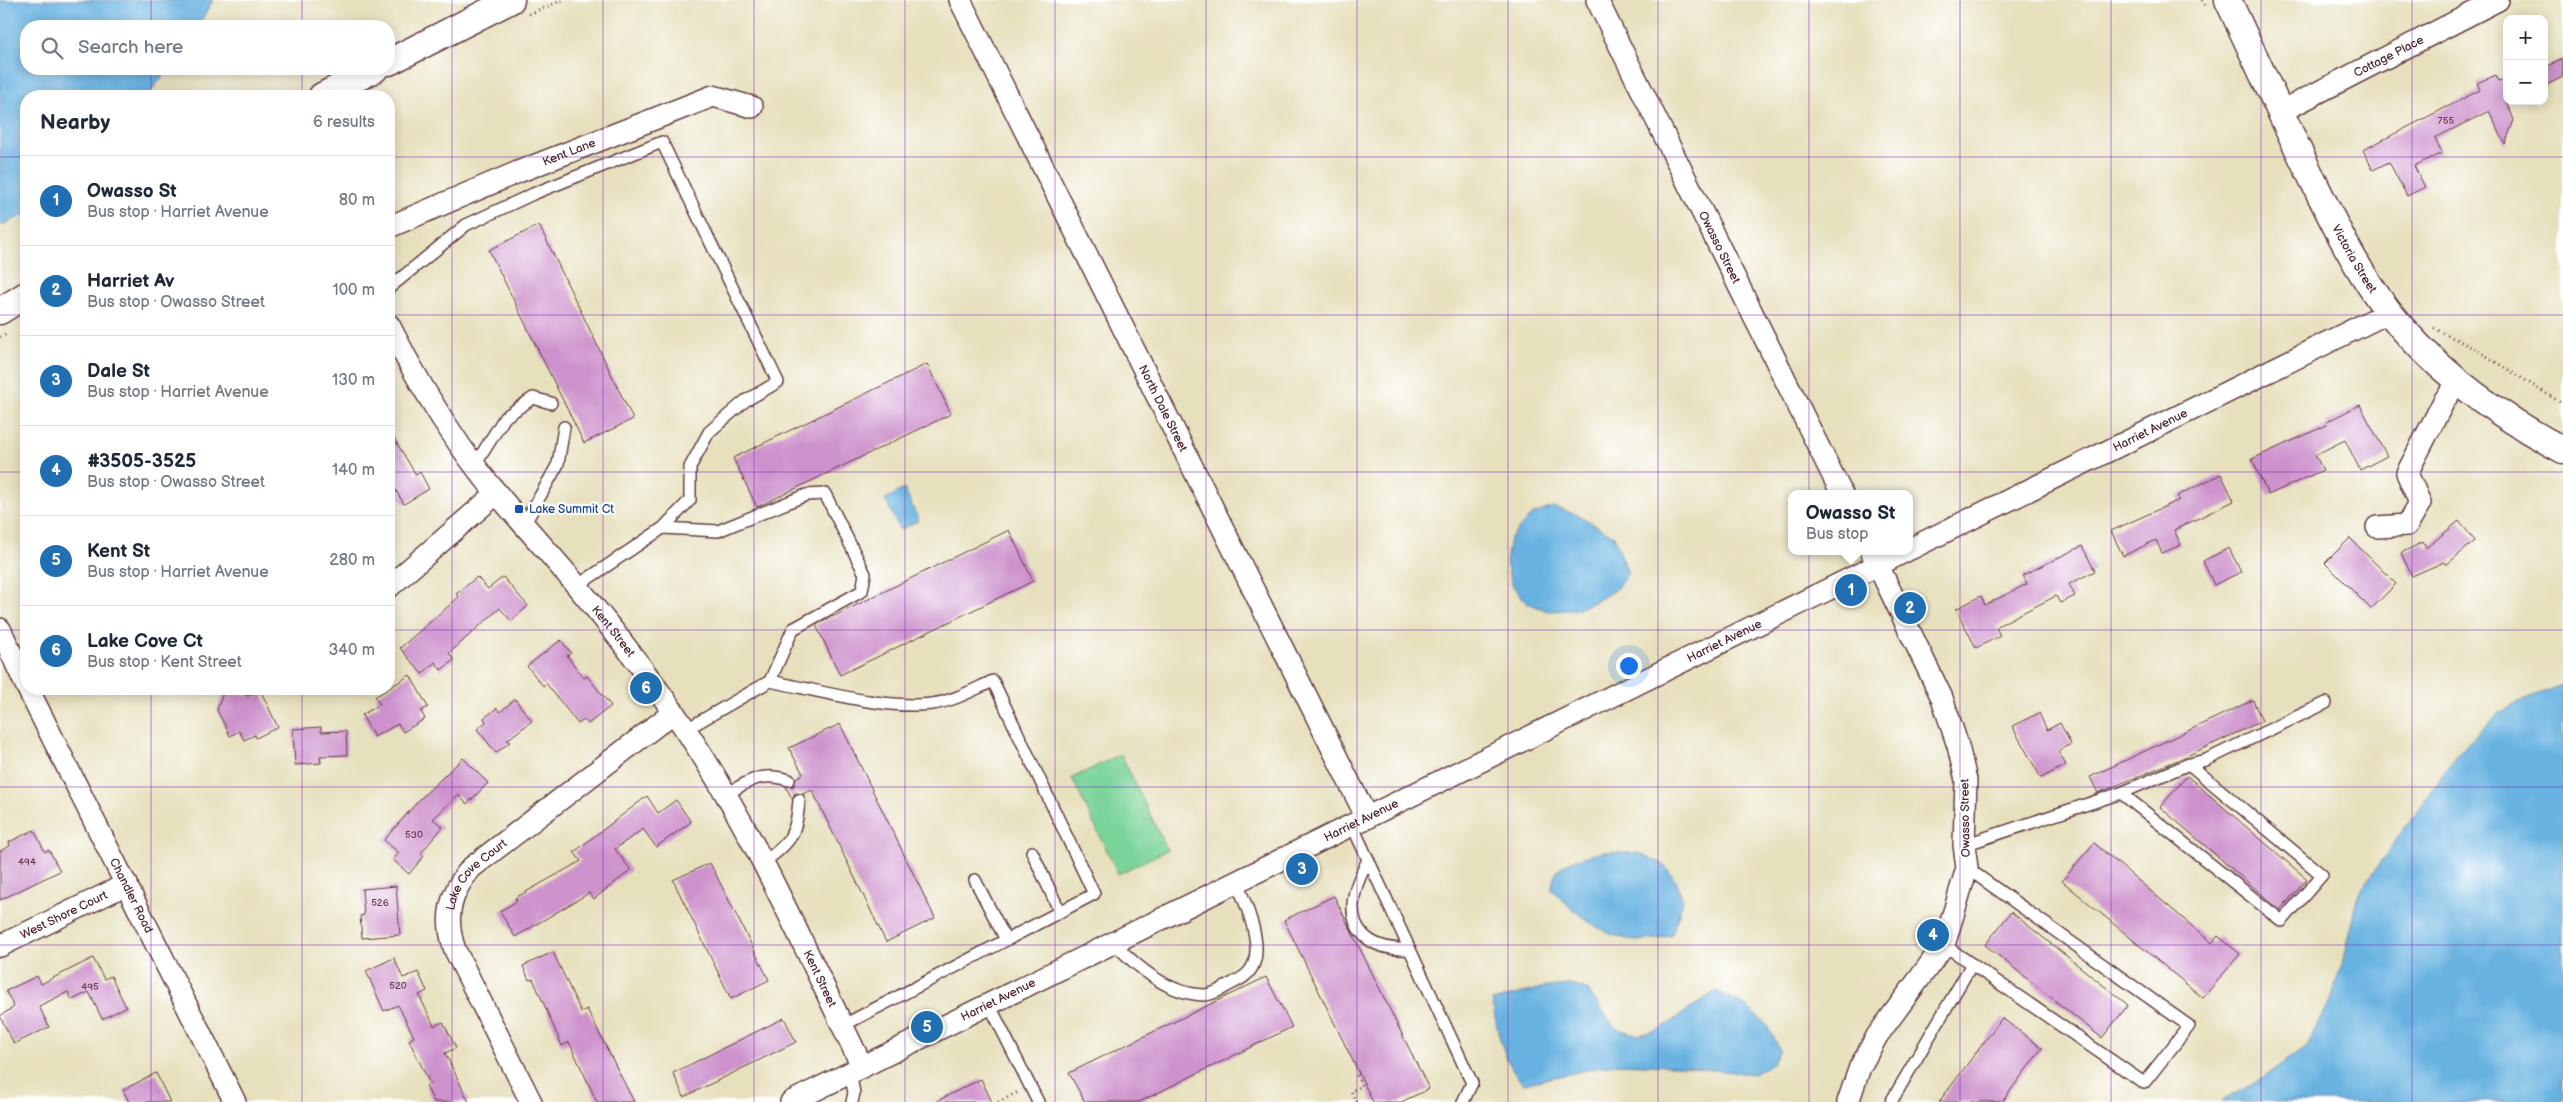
<!DOCTYPE html>
<html lang="en">
<head>
<meta charset="utf-8">
<style>
	body { margin:0; font-family:"Balsamiq Sans",sans-serif; background:#f6f6f7; color:#1f2937 }
	.controls { position:absolute; right:15px; top:15px; display:grid; overflow:hidden; border-radius:10px; box-shadow:0 2px 12px #0003 }
	.controls button { width:45px; height:45px; display:grid; place-items:center; padding:0; border:0; border-bottom:1px solid #e0e1e3; background:#fff; color:#1f2937; font:25px sans-serif }
	.you { position:absolute; left:1628px; top:665px; width:18px; height:18px; margin:-12px; border:4px solid #fff; border-radius:50%; background:#1a73e8; box-shadow:0 0 0 8px #1a73e833 }
	.badge { display:grid; place-items:center; width:32px; height:32px; border-radius:50%; background:#1f6fb2; color:#fff; font-size:16px; font-weight:700 }
	.pin { position:absolute; translate:-50% -50%; border:2px solid #fff; box-shadow:0 1px 5px #0006 }
	.popup { position:absolute; left:1788px; top:490px; width:125px; height:65px; box-sizing:border-box; display:grid; place-content:center; border-radius:10px; background:#fff; filter:drop-shadow(0 1px 4px #0005); font-size:16px; white-space:nowrap; color:#747a83 }
	.popup b { font-size:19px; color:#1f2937 }
	.popup::after { content:''; position:absolute; left:50%; top:100%; margin-left:-10px; border:10px solid transparent; border-top-color:#fff }
	.list { margin:0; padding:0; list-style:none }
	h2 { display:flex; justify-content:space-between; align-items:center; height:65px; margin:0; padding:0 20px; font-size:21px }
	h2 small { font-size:16px; font-weight:400; color:#747a83 }
	.list li { display:grid; grid-template-columns:32px 1fr auto; gap:15px; align-items:center; box-sizing:border-box; height:90px; padding:0 20px; border-top:1px solid #e0e1e3 }
	.list b { display:block; font-size:19px; white-space:nowrap }
	.list p { margin:0; font-size:16px; white-space:nowrap; color:#747a83 }
	.list em { font-size:16px; font-style:normal; color:#747a83 }
	.icon { flex:none; width:28px; height:28px; fill:none; stroke:currentColor; stroke-width:2; stroke-linecap:round; stroke-linejoin:round }
	.map { position:relative; flex:none; width:2563px; height:1102px; overflow:hidden }
	.search { position:absolute; background:#fff; box-shadow:0 2px 12px #0003; left:20px; top:20px; width:375px; height:55px; display:flex; align-items:center; gap:12px; box-sizing:border-box; padding:0 18px; border-radius:20px; color:#747a83; font-size:19px }
	.panel { position:absolute; background:#fff; box-shadow:0 2px 12px #0003; left:20px; top:90px; width:375px; height:605px; border-radius:20px }
	.map>svg:first-child { display:block }
</style>
</head>
<body>
<div class="map">
<svg width="2563" height="1102" viewBox="0 0 2563 1102">
	<rect width="100%" height="100%" fill="#fff"/>
	<filter id="ink" filterUnits="userSpaceOnUse"><feTurbulence type="fractalNoise" baseFrequency=".02" numOctaves="2"/><feDisplacementMap in="SourceGraphic" scale="10" xChannelSelector="R" yChannelSelector="G"/><feConvolveMatrix kernelMatrix="1 2 1 2 8 2 1 2 1" color-interpolation-filters="sRGB"/></filter>
	<filter id="wash" filterUnits="userSpaceOnUse"><feTurbulence type="fractalNoise" baseFrequency=".0096" numOctaves="4" result="noise"/><feDisplacementMap in="SourceGraphic" scale="20" xChannelSelector="R" yChannelSelector="G"/><feGaussianBlur stdDeviation="1.12" result="paint"/><feColorMatrix in="noise" values="0 0 0 0 0 0 0 0 0 0 0 0 0 0 0 0 0 1.4 0 .05"/><feComposite in="paint" operator="in"/></filter>
	<g filter="url(#wash)">
		<rect width="100%" height="100%" fill="#e7e0bd"/>
		<path fill="#7ad49a" stroke="#627a62" d="M1121,754l46,96 -49,24 -46,-96z"/>
		<path fill="#68b2e1" stroke="#596886" d="M0,0h213l-15,26h-172v43h143l-22,27h-121v118l-26,12z
			M904,489l15,31 -19,10 -15,-31z
			M1553,507l25,8 36,21 14,37 -12,16 -19,12 -23,9 -26,1 -21,-8 -15,-18 -6,-22 4,-25 21,-23z
			M2563,685v417h-343l38,-21 48,-35 24,-46 15,-45 14,-62 97,-138 43,-42 28,-15z
			M1603,852l35,1 25,11 14,18 6,19 -11,34c-54,17 -84,-11 -121,-46 2,-4 2,-12 5,-16 9,-14 33,-17 47,-21z
			M1569,985l18,4 28,39 23,7 21,-5 57,-39c32,15 51,26 64,60l-8,13 -19,10 -79,-8 -60,-2 -91,20c-20,-24 -26,-52 -31,-83l53,-14z"/>
		<g id="blocks">
			<path fill="#cd92cc" d="M2563,59v18l-19,9v-18z
				M2496,75l3,6 8,-3v25l7,17 -9,24 -16,-33 -54,27 7,15 -28,13 11,21 -18,9 -18,-34 -16,8 -10,-20 117,-60 -3,-7z
				M539,225l94,194 -49,24 -95,-193z
				M927,364l24,50 -194,93 -24,-49z
				M2360,405l27,51 -27,14 -15,-30 -30,15 8,15 -55,25 -16,-36 75,-34 -1,-3z
				M389,430l27,45 4,-3 9,17 -25,15 -15,-25z
				M2221,474l13,27 -60,29 7,15 -19,8 -6,-13 -33,16 -12,-25 68,-31 -2,-4z
				M2459,521l16,20 -29,24 -2,-3 -32,14 -11,-23 22,-11 3,6z
				M1009,530l24,51 -193,94 -24,-50z
				M2350,538l46,46 -25,25 -46,-46z
				M2082,546l13,25 -26,13 6,12 -15,7 -4,-7 -38,19 -22,12 4,9 -24,12 -20,-39 25,-13 4,9 42,-21 -4,-9z
				M2229,548l12,24 -27,13 -11,-24z
				M477,577l11,12 15,-12 25,29 -17,15 -11,-13 -51,45 5,7 -13,10 -6,-8 -13,12 -22,-26 59,-51 -3,-3z
				M561,640l10,13 -4,3 17,22 3,-2 24,30 -23,18 -4,-4 -6,4 -32,-41 -3,3 -16,-20z
				M410,675l18,32 -7,4 4,8 -22,13 -5,-8 -24,13 -12,-22 18,-11 -5,-7z
				M231,689l17,7 12,-6 18,37 -22,11 -1,-3 -11,5 -5,-9 -9,5 -13,-26 6,-17z
				M515,699l17,22 -25,19 3,2 -14,11 -19,-24 9,-7 -2,-4 13,-10 3,4z
				M2253,700l9,21 -84,39 -80,33 -8,-16z
				M2039,713l8,17 13,-7 11,21 -13,7 8,14 -25,13 -29,-52z
				M840,724l95,194 -49,24 -74,-152 -9,4 -8,-1 -3,6 -6,-12 8,-1 2,-8 7,-4 -14,-26z
				M321,727v5l25,-1 1,24 -27,1 1,7 -26,2 -2,-36z
				M463,758l25,25 -21,21 -9,-9 -25,24 10,8 -22,26 3,3 -15,18 -16,-14 6,-7 -15,-13 36,-41z
				M2187,776l120,103 -27,31 -120,-103z
				M647,796l11,17 18,-13 15,22 -35,25 -13,-18 -28,20 16,21 -37,29 -5,-6 -74,44 -15,-26 17,-10 -2,-3 66,-37 -7,-9z
				M34,830l11,22 4,-2 11,21 -60,29v-49l10,-5 -1,-4z
				M2094,843l118,100 6,-7 22,18 -37,44 -141,-117z
				M710,863l59,117 -38,19 -58,-119z
				M396,886l4,49 -38,3 -2,-22 4,-1 -2,-26z
				M1334,896l95,193 -28,13h-28l-89,-182z
				M2011,912l117,93 -26,33 -117,-93z
				M553,952l28,60 6,-3 47,93h-37l-28,-60 -7,4 -29,-67 -4,1 -6,-14z
				M93,958l11,21 7,-3 15,31 -24,12 -13,-27 -17,8 -4,-8 -29,14 10,21 -35,17 -14,-28 14,-9 -8,-16 31,-15 4,8z
				M394,958l9,20 15,-6 9,19 -8,4 15,31 9,-4 13,26 -11,5 24,49h-35l-8,-16 4,-2 -21,-44 5,-3 -16,-32 -14,6 -18,-40z
				M1266,977l26,50 -153,75h-54l-16,-29z
				M784,1018l12,24 -112,55 -11,-24z
				M2002,1018l40,30 -40,54h-63z
				M156,1073l14,29h-41l-6,-12z
				M981,1079l11,23h-57z"/>
		</g>
	</g>
	<g filter="url(#ink)">
		<use href="#blocks" fill-opacity="0" stroke="#623c41" stroke-width="1"/>
		<g fill="none" stroke-linecap="round" stroke-linejoin="round">
			<g stroke="#623c41" stroke-width="14">
				<path id="service" d="M389,288l77,-63 67,-31 129,-52 116,240 -33,19 -36,31 -19,35v33l-27,28 -86,58
					M475,465l30,-48 28,-19 18,5
					M524,525l34,-61 6,-37
					M663,528l55,3 88,-36 19,-1 40,80 -3,17 -69,38 -23,52 -85,49
					M770,681c46,9 116,29 162,23 22,-3 41,-14 61,-23l101,213 -252,132
					M2121,793l161,128 40,-46 -133,-111
					M725,795c24,-14 36,-24 64,-15
					M1352,825l120,258 -9,19
					M1964,845l157,-52 68,-29 17,-4 120,-57
					M1032,852l28,60
					M1368,859c-4,10 -9,19 -12,29 -12,42 14,63 54,61
					M762,863c28,-19 35,-29 37,-63
					M975,880l31,60
					M1114,943c23,24 54,51 90,52 9,0 18,-6 25,-10 10,-5 21,-10 25,-22 8,-23 -9,-60 -17,-81
					M1944,945l200,138 45,-57 -222,-158
					M989,1004l49,98
					M850,1072l4,21 -2,9
					M1891,1102l81,-138"/>
			</g>
			<g stroke="#623c41" stroke-width="24">
				<g id="minor">
					<path id="s1" d="M960,0l407,818"/>
					<path id="s2" d="M1597,0l245,494"/>
					<path id="s3" d="M2280,112l218,-112"/>
					<path id="s4" d="M389,227l129,-55 195,-76 39,11"/>
					<path id="s5" d="M389,325c21,42 45,83 72,122 33,47 74,89 111,133 35,42 69,85 100,130 78,110 131,236 190,356"/>
					<path d="M2377,527l30,-2 13,-22 -13,-30 37,-72 13,-19"/>
					<path id="s6" d="M1910,549l479,-237"/>
					<path d="M389,587l108,-94"/>
					<path d="M0,629l26,56"/>
					<path id="s7" d="M28,689l207,413"/>
					<path id="s8" d="M0,946l127,-62"/>
					<path id="s9" d="M531,1102l-76,-152c-11,-31 -6,-56 16,-82l203,-156"/>
					<path id="s10" d="M791,1102l1115,-551"/>
					<path d="M1848,1102l12,-35 17,-31 67,-91 23,-77 -3,-23 2,-65 -8,-34 -16,-48 -71,-147"/>
				</g>
			</g>
			<g stroke="#623c41" stroke-width="29">
				<g id="tertiary">
					<path id="s11" d="M2228,0c26,56 52,112 79,168 24,49 48,101 82,144 47,60 108,103 174,138"/>
					<path d="M389,62l122,-62"/>
					<path d="M322,96l53,-27"/>
					<path d="M0,311l26,-16"/>
				</g>
			</g>
			<path stroke="#623c41" stroke-width="3" stroke-dasharray="1 4" stroke-linecap="butt" d="M2202,0l4,8
				M529,14l34,-14
				M2434,328l41,21 88,55
				M0,337l8,-4
				M998,1102l20,-10
				M1356,1102l-5,-11 11,-5 -6,-12 3,-1"/>
			<use href="#service" stroke="#fff" stroke-width="11"/>
			<use href="#minor" stroke="#fff" stroke-width="21"/>
			<use href="#tertiary" stroke="#fff" stroke-width="26"/>
		</g>
	</g>
	<path fill="none" stroke="#7b2cbf" stroke-width="1" stroke-opacity="0.55" d="M151,0v26M302,0v26M452,0v1102M603,0v1102M754,0v1102M905,0v1102M1055,0v1102M1206,0v1102M1357,0v1102M1508,0v1102M1658,0v1102M1809,0v1102M1960,0v1102M2111,0v1102M2261,0v1102M2412,0v1102M151,69v27M302,69v27M0,157h26M389,157h2174M0,315h26M389,315h2174M0,472h26M389,472h2174M0,630h26M389,630h2174M151,689v413M302,689v413M0,787h2563M0,945h2563"/>
	<rect fill="#1a4fb4" stroke="#fff" stroke-width="2" x="514" y="504" width="10" height="10" rx="2.5"/>
	<g text-anchor="middle" stroke-width="4.5" stroke-linejoin="round" paint-order="stroke">
		<g font-size="10" fill="#6b3c53">
			<text x="2446" y="124">755</text>
			<text x="414" y="838">530</text>
			<text x="27" y="865">494</text>
			<text x="380" y="906">526</text>
			<text x="398" y="989">520</text>
			<text x="90" y="990">495</text>
		</g>
		<g font-size="12" fill="#4a1f2b" stroke="#fff">
			<text dy="4" stroke="none"><textPath href="#s3" startOffset="122">Cottage Place</textPath></text>
			<text dy="4" stroke="none"><textPath href="#s4" startOffset="195">Kent Lane</textPath></text>
			<text dy="4" stroke="none"><textPath href="#s2" startOffset="276">Owasso Street</textPath></text>
			<text dy="4" stroke="none"><textPath href="#s11" startOffset="288">Victoria Street</textPath></text>
			<text dy="4" stroke="none"><textPath href="#s1" startOffset="456">North Dale Street</textPath></text>
			<text dy="4" stroke="none"><textPath href="#s6" startOffset="268">Harriet Avenue</textPath></text>
			<text dy="4" stroke="none"><textPath href="#s5" startOffset="381">Kent Street</textPath></text>
			<text dy="4" stroke="none"><textPath href="#s10" startOffset="1041">Harriet Avenue</textPath></text>
			<text transform="translate(1965 818) rotate(-91)" y="4">Owasso Street</text>
			<text dy="4" stroke="none"><textPath href="#s10" startOffset="636">Harriet Avenue</textPath></text>
			<text dy="4" stroke="none"><textPath href="#s9" startOffset="256">Lake Cove Court</textPath></text>
			<text dy="4" stroke="none"><textPath href="#s7" startOffset="231">Chandler Road</textPath></text>
			<text dy="4" stroke="none"><textPath href="#s8" startOffset="71">West Shore Court</textPath></text>
			<text dy="4" stroke="none"><textPath href="#s5" startOffset="786">Kent Street</textPath></text>
			<text dy="4" stroke="none"><textPath href="#s10" startOffset="231">Harriet Avenue</textPath></text>
		</g>
		<g font-size="12" fill="#164399" stroke="#fff" text-anchor="start">
			<text x="529" y="513">Lake Summit Ct</text>
		</g>
	</g>
</svg>
<div class="controls">
<button>+</button>
<button>−</button>
</div>
<div class="you"></div>
<div class="pin badge" style="left:1851px;top:590px">1</div>
<div class="popup"><b>Owasso St</b>Bus stop</div>
<div class="pin badge" style="left:1910px;top:608px">2</div>
<div class="pin badge" style="left:1302px;top:869px">3</div>
<div class="pin badge" style="left:1933px;top:935px">4</div>
<div class="pin badge" style="left:927px;top:1027px">5</div>
<div class="pin badge" style="left:646px;top:688px">6</div>
<div class="search"><svg class="icon" aria-label="search" viewBox="0 0 24 24"><circle cx="10" cy="10" r="6"/><path d="M15 15l6 6"/></svg>Search here</div>
<section class="panel">
<h2>Nearby<small>6 results</small></h2>
<ul class="list">
<li><span class="badge">1</span><div><b>Owasso St</b><p>Bus stop · Harriet Avenue</p></div><em>80 m</em></li>
<li><span class="badge">2</span><div><b>Harriet Av</b><p>Bus stop · Owasso Street</p></div><em>100 m</em></li>
<li><span class="badge">3</span><div><b>Dale St</b><p>Bus stop · Harriet Avenue</p></div><em>130 m</em></li>
<li><span class="badge">4</span><div><b>#3505-3525</b><p>Bus stop · Owasso Street</p></div><em>140 m</em></li>
<li><span class="badge">5</span><div><b>Kent St</b><p>Bus stop · Harriet Avenue</p></div><em>280 m</em></li>
<li><span class="badge">6</span><div><b>Lake Cove Ct</b><p>Bus stop · Kent Street</p></div><em>340 m</em></li>
</ul>
</section>
</div>
</body>
</html>
